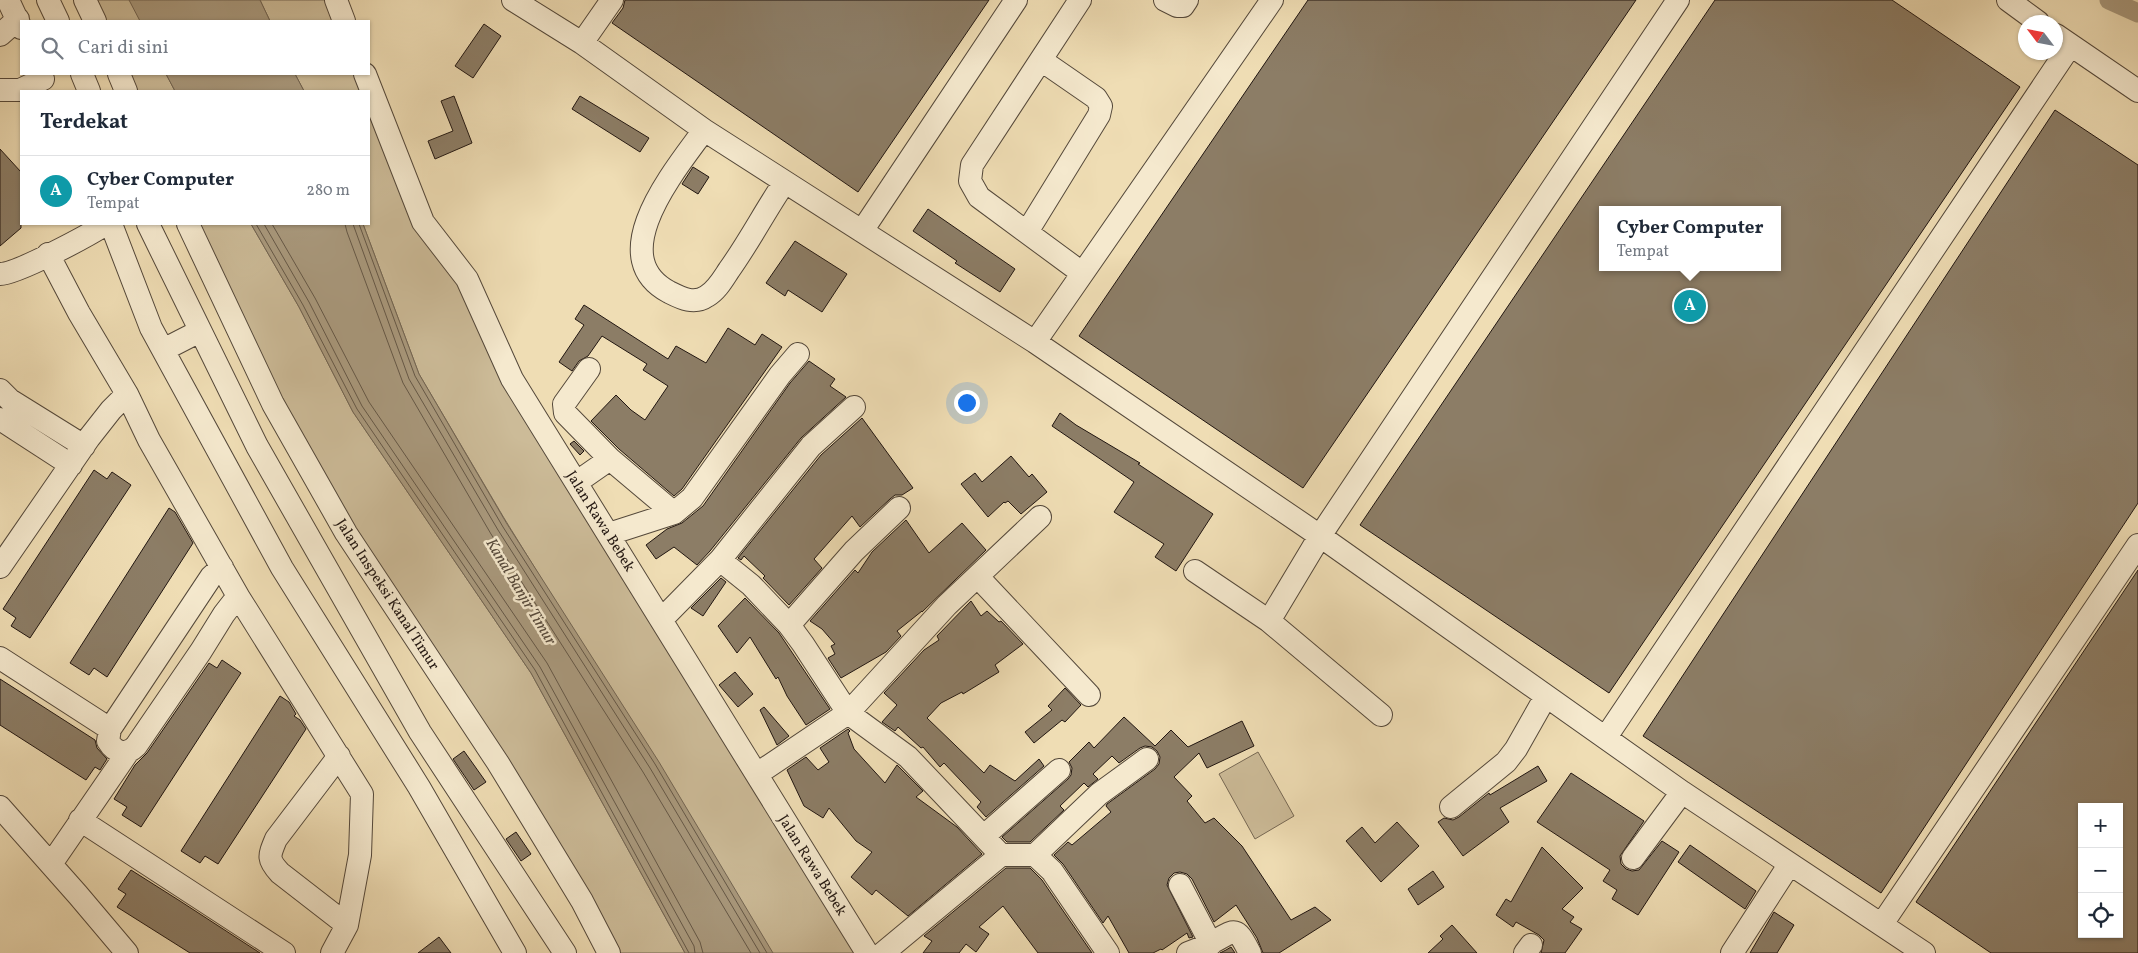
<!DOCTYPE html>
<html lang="id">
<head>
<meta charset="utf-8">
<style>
	body { margin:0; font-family:Vollkorn,serif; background:#f2f2f3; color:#1f2937 }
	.controls { position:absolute; right:15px; bottom:15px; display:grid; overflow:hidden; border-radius:0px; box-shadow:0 1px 4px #0004 }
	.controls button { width:45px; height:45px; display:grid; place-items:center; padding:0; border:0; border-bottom:1px solid #e0e1e3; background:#fff; color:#1f2937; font:25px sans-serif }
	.compass { position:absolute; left:2018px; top:15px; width:45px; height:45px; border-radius:50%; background:#fff; box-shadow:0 1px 4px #0004; rotate:302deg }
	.you { position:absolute; left:966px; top:402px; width:18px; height:18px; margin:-12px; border:4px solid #fff; border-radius:50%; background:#1a73e8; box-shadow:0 0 0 8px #1a73e833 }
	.badge { display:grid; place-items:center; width:32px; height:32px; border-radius:50%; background:#111827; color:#fff; font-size:16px; font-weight:700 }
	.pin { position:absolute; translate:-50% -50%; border:2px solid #fff; box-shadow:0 1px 5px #0006 }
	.popup { position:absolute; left:1599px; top:206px; width:182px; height:65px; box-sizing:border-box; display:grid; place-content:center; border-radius:0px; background:#fff; filter:drop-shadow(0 1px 4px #0005); font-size:16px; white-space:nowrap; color:#747a83 }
	.popup b { font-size:19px; color:#1f2937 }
	.popup::after { content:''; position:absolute; left:50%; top:100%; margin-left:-10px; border:10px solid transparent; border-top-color:#fff }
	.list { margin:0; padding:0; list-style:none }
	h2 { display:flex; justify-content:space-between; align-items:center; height:65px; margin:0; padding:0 20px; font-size:21px }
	h2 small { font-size:16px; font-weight:400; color:#747a83 }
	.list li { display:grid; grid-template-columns:32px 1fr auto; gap:15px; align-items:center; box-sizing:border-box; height:70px; padding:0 20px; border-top:1px solid #e0e1e3 }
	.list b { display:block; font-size:19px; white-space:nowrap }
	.list p { margin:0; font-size:16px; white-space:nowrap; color:#747a83 }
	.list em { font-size:16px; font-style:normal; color:#747a83 }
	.icon { flex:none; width:28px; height:28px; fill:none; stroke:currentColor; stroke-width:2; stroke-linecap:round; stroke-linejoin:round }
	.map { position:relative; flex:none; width:2138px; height:953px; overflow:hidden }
	.search { position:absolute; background:#fff; box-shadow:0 1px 4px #0004; left:20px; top:20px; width:350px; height:55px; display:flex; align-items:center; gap:12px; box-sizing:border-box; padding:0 18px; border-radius:0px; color:#747a83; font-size:19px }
	.panel { position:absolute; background:#fff; box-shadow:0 1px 4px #0004; left:20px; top:90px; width:350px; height:135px; border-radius:0px }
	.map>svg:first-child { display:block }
</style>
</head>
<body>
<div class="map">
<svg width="2138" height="953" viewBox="0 0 2138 953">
	<rect width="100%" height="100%" fill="#efddb4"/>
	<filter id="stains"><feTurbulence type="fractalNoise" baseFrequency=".004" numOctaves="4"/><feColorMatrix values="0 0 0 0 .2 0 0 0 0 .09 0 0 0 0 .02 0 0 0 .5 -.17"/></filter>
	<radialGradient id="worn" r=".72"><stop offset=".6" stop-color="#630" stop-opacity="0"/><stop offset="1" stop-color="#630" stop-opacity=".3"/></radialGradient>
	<path fill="#ccbb98" stroke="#766854" d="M84,0h46l11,21h-47z
		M260,0h71l8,21h-69z
		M118,74h48l9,17h-49z
		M295,74h66l8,17h-65z
		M369,92l143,287 355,574h-95l-268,-435 -85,-144 -56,-150h6z
		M188,224h63l48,83 54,105 178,261 154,280h-76l-263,-420z
		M1258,752l36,64 -39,23 -36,-65z"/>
	<path fill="#a9997d" stroke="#736552" d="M129,0h131l10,21h-130z
		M166,74h129l9,17h-129z
		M251,224h112l56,150 88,150 152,238 114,191h-88l-154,-280 -178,-261 -54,-105z"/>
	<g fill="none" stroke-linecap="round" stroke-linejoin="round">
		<path stroke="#655847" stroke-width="1" d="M256,224l47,81 54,104 178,261 154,283
			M264,224l45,78 53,104 178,261 154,279 1,7
			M272,224l43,74 54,104 178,261 153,279 3,11
			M345,224l2,8 56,151 88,151 152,238 108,181
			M353,224l56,155 89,151 152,238 110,185
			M359,224l56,152 88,151 152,237 112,189"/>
		<path stroke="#a9997d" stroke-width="19" d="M2109,0l29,13"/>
	</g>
	<path fill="#8c7d66" stroke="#211611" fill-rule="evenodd" d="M625,0h364l-131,192 -246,-169 11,-15z
		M1308,0h328l-333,488 -224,-152z
		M1715,0h177l128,87 -411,606 -249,-168zM1602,210h176v57h-176z
		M484,24l17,12 -28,42 -18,-12z
		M454,96l18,47 -37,16 -7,-18 25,-10 -12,-30z
		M580,96l69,42 -9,14 -68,-43z
		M2055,110l83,55v338l-257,390 -238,-157z
		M0,149l21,23v56l-21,18z
		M693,167l16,10 -11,17 -16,-10z
		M928,209l87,60 -15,23 -45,-29 2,-2 -44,-30z
		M795,241l52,33 -25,38 -34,-22 -3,6 -19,-13z
		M584,305l84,54 8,-13 30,17 22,-35 27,17 7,-11 20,13 -100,142 -8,7 -55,-47 -28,-28 25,-26 15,15 14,10 23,-34 -25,-16 4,-6 -45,-28 -14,20 -9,5 -7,10 -13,-9 25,-37 -9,-6z
		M809,361l26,18 -5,7 16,11 -45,41 -91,113 -13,14 -23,-18 -18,12 -10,-14 21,-16 15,-6 21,-17 87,-123z
		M1060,413l16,12 64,38 -2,1 75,50 -37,57 -21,-14 9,-13 -50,-32 20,-30 -82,-56z
		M862,418l51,70 -11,7h-7l-5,4 -30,28 -8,-11 -38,43 8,9 -33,37 -26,-27 2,-2 -21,-20 -3,4 -3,-2 83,-103z
		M574,441l10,10 -4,4 -10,-11z
		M1011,456l18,21 3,-3 15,18 -26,22 -13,-13 -3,2 -1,-1 -16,15 -27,-33 14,-11 7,9z
		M94,470l13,9 5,-7 19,13 -101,153 -19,-12 5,-8 -13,-9z
		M169,508l6,4 18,31 -86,134 -13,-9 -5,7 -19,-12z
		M906,520l23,33 33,-30 24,27 -64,62v-1l-25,20 4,5 -15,16 -45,26 -13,-20 7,-4 -4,-8 4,-2 -13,-15 -12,-8 45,-51 3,3 14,-21z
		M2138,570v383h-147l-75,-51zM2082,807h37v127h-37z
		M721,578l5,4 -23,34 -12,-8z
		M745,598l34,35 51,76 -24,16 -19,-29 -9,-19 -2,2 -26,-42 -13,16 -19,-27z
		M971,601l10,15 6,-5 12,11 2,-1 22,23 -28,21 4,7 -36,22 -1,-2 -21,11 -14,15 57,55 6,-8 25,16 24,-22 5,7 -58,51 -9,-10 4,-5 -37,-39 -4,4 -17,-20 -2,1 -23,-21 -3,4 -13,-9 15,-17 -13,-12 40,-43 15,-10 -2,-4z
		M222,660l19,13 -100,154 -19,-12 5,-8 -13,-8 21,-34 12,-12 62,-90 8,5z
		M735,672l18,22 -15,13 -19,-22z
		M0,679l95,61 2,8 10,11 -7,11 -5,-3 -9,13 -86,-55z
		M1065,688l16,17 -16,17 -3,-2 -28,23 -9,-11 27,-22 -4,-4z
		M280,696l9,6 7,12 -2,2 6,4 6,9 -88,135 -13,-8 -5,7 -19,-12z
		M764,707l25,29 -12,9 -17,-35z
		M1124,717l31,29 16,-16 17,17 54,-26 12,25 -47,22 -8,-15 -25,24 18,19 -5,5 18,22 9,-5 28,28 49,74 24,-13 16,13 -52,33h-16l-6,-15 -21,-33 -22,17 -22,-43 -5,-5 -7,-2 -6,1 -5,5 -2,7 26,52 -4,1 -2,-5 -25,17 -1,-1 -8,4h-24l-21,-37 -5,7 -40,-59 -9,-9 14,-13 4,3 39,-33 -5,-6 1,-2 48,-35 4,-5 1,-7 -3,-6 -5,-4 -7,-1 -5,2 -21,15 -7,-7 -19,18 5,5 -10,8 -4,-4 -24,23 4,4 -34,32h-23l-5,-5 66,-58 3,-4 1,-7 -3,-6 20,-20 5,6z
		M848,729l2,2 -2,2 6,16 31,34 12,-18 26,26 -7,6 41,30 25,27 -74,62 -32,-26 -4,5 -21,-18 21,-25 -16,-11 -27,-33 -6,10 -19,-12 -17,-36 19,-13 12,13 11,-8 -9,-14z
		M464,751l22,31 -12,8 -21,-31z
		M1538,766l9,15 -47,27 9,14 -46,34 -25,-34 6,-4 9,2 6,-3 30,-24 1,2z
		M1571,773l73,48 -24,35 1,8 5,5 6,2 7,-1 23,-29 17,11 -41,63 -26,-16 5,-9 -14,-9 7,-11 -73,-48z
		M1397,822l22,24 -38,36 -35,-41 16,-14 13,16z
		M516,832l15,22 -10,7 -15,-22z
		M1690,845l66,46 -11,18 -67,-47z
		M1542,847l41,41 -21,21 12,8 -4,5 12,7 -17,24h-24l3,-13 -5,-5 -23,-13 -3,5 -17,-12 10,-16 5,3z
		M1006,868h24l12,12 50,73h-54l-35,-47 -24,21 10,7 -13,18 -10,-8 -7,9h-36l9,-12 -8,-5z
		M131,870l49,31 80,52h-70l-73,-46 9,-13 -8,-5z
		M1433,871l11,16 -26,18 -10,-16z
		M1774,912l20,13 -17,28h-27z
		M1452,925l25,28h-49l15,-14 -3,-3z
		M439,937l12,16h-33z
		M1231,947l4,6h-15l6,-3z"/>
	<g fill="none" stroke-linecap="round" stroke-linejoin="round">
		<g stroke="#54483a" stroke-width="24">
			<path id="minor" d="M8,0l13,28
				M48,0l10,21
				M85,0l10,21
				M336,0l8,21
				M513,0l69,43 122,87 331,212 285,194 362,256 242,161
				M1080,0l-108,165 -2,16 9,16 103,76
				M1165,0l12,6h6l4,-6
				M2008,0l30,22
				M0,35l18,-16
				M2056,35l82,56
				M582,43l30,-43
				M82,74l7,17
				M119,74l7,17
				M365,74l58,148 44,57 45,100 355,574
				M0,90h20l23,-11
				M704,130c-28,39 -102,126 -35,162 12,6 25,13 38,4 10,-6 16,-17 22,-26 20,-28 36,-59 55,-87
				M111,224l40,104 131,240 137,219 96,166
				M148,224l109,222 163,286 145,221
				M188,224l85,180 73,129 152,230 84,138 27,52
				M862,231l154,-231
				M1027,232l72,-117 2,-9 -5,-8 -55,-38
				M48,254l31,59 48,81
				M0,274c17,0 89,-39 106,-50
				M1035,342l237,-342
				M163,350l37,-19
				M589,369l-25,35 1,9 45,46 64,54
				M0,390l10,10 74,46
				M0,419l71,46
				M577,482l33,-23
				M609,534l65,-21 18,-15 88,-123 18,-21
				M720,560l31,25 38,40 14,19 45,69 60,44 93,98
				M0,567l89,-129 22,-28 16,-16 22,46 89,156 124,198 -2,61 -13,70 -15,28
				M222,567l-11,10 -101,152 -2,12c7,12 18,15 28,5l65,-95 23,-37 14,-18
				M1195,571l74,50
				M978,577l111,118
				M662,619l58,-59 91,-114 43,-39
				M789,625l65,-74 45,-43
				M0,658l110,71
				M1381,715l-112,-94 51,-85 358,-536
				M1606,737l464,-691
				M339,756l-63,83c-7,17 -9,20 4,34l67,52
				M757,774l91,-61 99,-108 93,-88
				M0,807l78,88 49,58
				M1451,807l55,-45 10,-13 30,-53
				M80,820l204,133
				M984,836l75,-66
				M1035,855l64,-61 48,-35
				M1633,858l49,-66
				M51,864l77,-112
				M1180,885l31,59
				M1882,924l256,-379
				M883,953l118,-98h34l17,16 56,82
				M1188,953c8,-3 16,-6 23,-10 25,-13 24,-19 39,10
				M1525,953l6,-8
				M1732,953l57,-88"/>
		</g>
		<use href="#minor" stroke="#f5e9ce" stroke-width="22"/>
	</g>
	<g text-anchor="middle" stroke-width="5" stroke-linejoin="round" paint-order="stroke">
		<g font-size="15" fill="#211611" stroke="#f5e9ce">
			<text transform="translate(601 521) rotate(58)" y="5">Jalan Rawa Bebek</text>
			<text transform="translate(388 594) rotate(57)" y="5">Jalan Inspeksi Kanal Timur</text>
			<text transform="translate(813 865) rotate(58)" y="5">Jalan Rawa Bebek</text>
		</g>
		<g font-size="16" font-style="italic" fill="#574a3c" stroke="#f5e9ce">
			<text transform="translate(522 591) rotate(59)" y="6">Kanal Banjir Timur</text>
		</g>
	</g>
	<rect width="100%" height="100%" filter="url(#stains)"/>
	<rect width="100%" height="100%" fill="url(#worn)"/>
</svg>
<div class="controls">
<button>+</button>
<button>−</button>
<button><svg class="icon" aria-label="locate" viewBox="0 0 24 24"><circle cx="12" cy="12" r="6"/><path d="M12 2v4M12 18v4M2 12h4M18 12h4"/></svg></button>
</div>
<svg class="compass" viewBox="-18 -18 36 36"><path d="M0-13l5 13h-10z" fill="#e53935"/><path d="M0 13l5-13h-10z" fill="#747a83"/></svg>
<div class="you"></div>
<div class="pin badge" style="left:1690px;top:306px;background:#0f9aa8">A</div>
<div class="popup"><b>Cyber Computer</b>Tempat</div>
<div class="search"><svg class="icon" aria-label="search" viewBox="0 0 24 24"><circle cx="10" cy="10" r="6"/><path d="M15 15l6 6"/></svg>Cari di sini</div>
<section class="panel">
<h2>Terdekat<small></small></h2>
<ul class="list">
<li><span class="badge" style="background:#0f9aa8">A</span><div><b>Cyber Computer</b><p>Tempat</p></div><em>280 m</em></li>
</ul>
</section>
</div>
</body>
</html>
